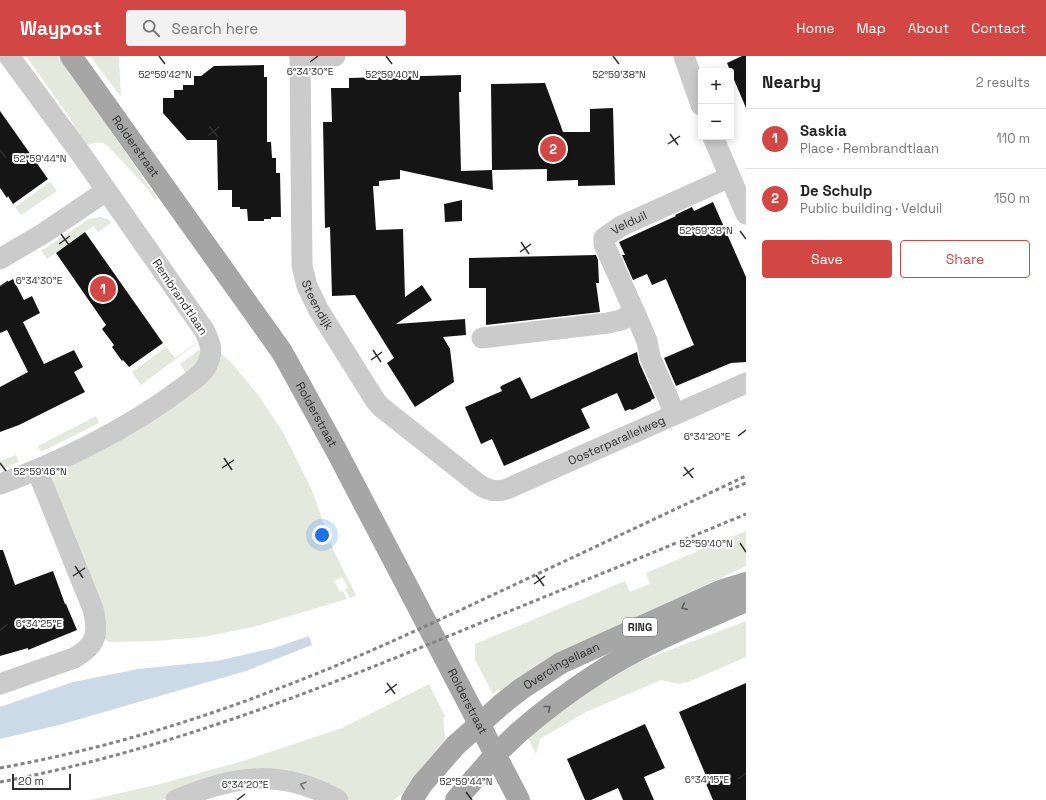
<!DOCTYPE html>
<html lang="en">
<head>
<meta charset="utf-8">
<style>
	body { margin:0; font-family:"Space Grotesk",sans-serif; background:#f2f2f2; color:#222 }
	.controls { position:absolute; right:12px; top:12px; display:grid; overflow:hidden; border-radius:4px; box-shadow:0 2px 10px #0003 }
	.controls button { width:36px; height:36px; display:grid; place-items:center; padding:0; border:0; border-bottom:1px solid #e0e0e0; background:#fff; color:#222; font:20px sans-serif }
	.scale { position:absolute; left:12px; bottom:10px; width:59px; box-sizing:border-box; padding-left:4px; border:2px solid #2e2e2e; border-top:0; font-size:11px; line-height:14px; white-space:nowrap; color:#2e2e2e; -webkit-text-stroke:3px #fff; paint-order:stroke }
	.you { position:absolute; left:322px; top:479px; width:14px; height:14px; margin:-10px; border:3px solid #fff; border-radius:50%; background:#1a73e8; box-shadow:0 0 0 6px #1a73e833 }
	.badge { display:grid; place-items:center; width:26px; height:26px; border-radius:50%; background:#d24744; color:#fff; font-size:13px; font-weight:700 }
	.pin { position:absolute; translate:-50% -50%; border:2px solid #fff; box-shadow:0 1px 4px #0006 }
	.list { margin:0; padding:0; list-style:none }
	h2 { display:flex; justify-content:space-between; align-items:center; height:52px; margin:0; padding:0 16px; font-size:17px }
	h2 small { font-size:13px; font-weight:400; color:#767676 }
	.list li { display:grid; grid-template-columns:26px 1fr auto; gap:12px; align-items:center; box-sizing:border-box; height:60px; padding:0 16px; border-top:1px solid #e0e0e0 }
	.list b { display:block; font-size:15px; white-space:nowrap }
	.list p { margin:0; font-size:13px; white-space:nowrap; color:#767676 }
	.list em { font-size:13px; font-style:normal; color:#767676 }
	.actions { display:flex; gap:8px; padding:12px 16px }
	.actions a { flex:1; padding:9px 0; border:1px solid #d24744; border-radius:4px; text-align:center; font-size:14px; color:#d24744 }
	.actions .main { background:#d24744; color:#fff }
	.icon { flex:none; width:22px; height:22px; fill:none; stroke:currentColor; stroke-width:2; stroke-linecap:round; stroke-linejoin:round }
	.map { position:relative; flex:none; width:746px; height:744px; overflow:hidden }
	header { display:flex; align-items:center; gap:24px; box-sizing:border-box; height:56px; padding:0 20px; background:#d24744; color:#fff }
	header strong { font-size:19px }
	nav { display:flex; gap:22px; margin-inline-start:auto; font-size:14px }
	.search { width:280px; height:36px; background:#f2f2f2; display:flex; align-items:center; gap:10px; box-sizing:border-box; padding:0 14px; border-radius:4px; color:#767676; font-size:15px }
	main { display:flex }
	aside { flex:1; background:#fff }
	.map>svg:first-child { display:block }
</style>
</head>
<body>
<header>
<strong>Waypost</strong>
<div class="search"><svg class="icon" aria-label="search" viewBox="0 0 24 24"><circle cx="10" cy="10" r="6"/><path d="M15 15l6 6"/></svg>Search here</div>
<nav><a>Home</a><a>Map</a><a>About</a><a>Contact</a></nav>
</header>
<main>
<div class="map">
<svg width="746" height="744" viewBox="0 0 746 744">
	<rect width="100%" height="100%" fill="#fff"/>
	<path fill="#e3eadd" d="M26,0h33l98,142 -2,2 -7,-11 -41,-44c-7,-4 -13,-3 -21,1l-17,-19 5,-3z
		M90,0h29l2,41z
		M50,126l7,9 -36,24 -6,-8z
		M101,161l8,3 2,3 -13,9 -5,-6 -46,33 -6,-8 48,-32z
		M196,287v1l-55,41 -9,-13 34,-25 9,11z
		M204,290l-2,15 -14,15 -8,-12z
		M219,296l12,10 27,33 25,37 28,56 22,61 23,46 -6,3 -5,-9 3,-1 -6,-11 -8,4 6,11 3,-1 4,8 -94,28 -50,10 -48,4 -46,1 -5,-4 -53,-156 3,-9z
		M96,360l3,7 -58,29 -3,-6z
		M16,399l3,7 -19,7v-8z
		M746,475v35l-78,37 -166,89 -3,-3 -6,5 -18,-34v-16l150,-63 5,11 20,-8 -4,-11z
		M746,565v36l-60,26 -1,-1 -6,2 -18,-4 -75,32 -46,27 -4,15 -9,-18 25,-21 76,-49z
		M429,628l16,32 -2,2 2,20 2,2 -43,52 -10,8h-44l-28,-16 -144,9 -16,7h-72l70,-16 83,-23 99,-33z"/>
	<path fill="#ccdae8" d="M309,580l3,9 -66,26 -187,54 -59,14v-32l73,-25 65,-13 79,-8 57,-13z"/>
	<path fill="#151515" d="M742,0h4v52l-19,-45z
		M264,9v12h3v65h4l1,16h4v15h4l1,44h-10v2h-7v2h-16l-1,-12h-7v-2h-8v-17h-14l-1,-50h-30l-24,-27v-15h11v-8h9v-5h11v-9h7l13,-10z
		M461,19v17h-2l2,79 31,-1 -1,-86 54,-1 18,49h27v-23l23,-1 2,77 -37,1v-6l-31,1v-12l-55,1 1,20 -93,-20v9l-21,2v5h-6l3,44 27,-1 2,68 17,-12 10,15 -36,24 69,-5 1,16 -23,2 7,12 4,33 -39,25 -28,-44 7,-5 -39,-63 -23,1 -2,-69 -5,1 -2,-106h9l-1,-34h18v-10z
		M0,55l48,68 -35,25 -5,-8 -1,2 -7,-10z
		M462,144v21l-17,1 -1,-18z
		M713,146l33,75v85l-15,1 -55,23 -12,-28 30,-13 -28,-66 -14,6 -5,-11 -14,6 -11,-25h3l-6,-13 57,-26 -1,-1 17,-8 2,4z
		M85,176l78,111 -34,24 -6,-7 -1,1 -10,-14 2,-2 -12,-16 4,-4 -50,-72z
		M596,199l2,5 1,23h-3l4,29 -114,13v-37h-17v-30z
		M13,223l11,21 8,-4 8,17 -17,9 21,42 30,-14 9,17 -9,5 11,20 -66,33 -19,7v-45l28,-15 -21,-42 -7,3v-47z
		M637,296l2,10 16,36 -4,2v1l-19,9 -2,-1 -5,2 -8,-18 -36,16 9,19 -86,38 -12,-27 -11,5 -16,-37 37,-16 -2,-4 3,-2 17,-8 11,22z
		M0,494h3l12,35 38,-14 12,33h1l11,26 -49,20v-2l-28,8z
		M746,627v117h-33l-9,-21 3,-1 -28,-66z
		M645,668l20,44 -21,9 10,23h-31l-5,-12 -27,12h-6l-18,-41z"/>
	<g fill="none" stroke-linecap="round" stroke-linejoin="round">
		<g stroke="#cbcbcb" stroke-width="21">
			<path id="s1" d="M300,0l2,210 5,20 11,23 57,91 6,7 96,76c9,7 19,10 30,6l239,-106"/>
			<path d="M684,0l17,49"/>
			<path d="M300,1l35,-1"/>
			<path d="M713,81l33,77"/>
			<path d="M0,203l44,-26 62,-42"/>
			<path d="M635,257l12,28 3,16 25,57"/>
			<path id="s2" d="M482,282l126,-15 13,-3 14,-7 -31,-69v-6l17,-12 109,-49"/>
			<path d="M0,428c61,-22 129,-56 181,-95 9,-7 19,-12 25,-22 8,-15 5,-23 -2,-37l-123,-176 -72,-98"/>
			<path d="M0,628l74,-26c23,-13 25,-24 19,-49l-56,-139"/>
			<path d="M176,744c58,-25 105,-32 162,0"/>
		</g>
		<g stroke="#a6a6a6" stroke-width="22">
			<path id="s3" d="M71,0l211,296 54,98 183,350"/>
			<path id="s4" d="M502,648l19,-15 40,-26 159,-72 26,-8"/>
			<path d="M518,677c25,-22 52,-42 80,-60 46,-30 98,-50 148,-72"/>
			<path d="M412,744l10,-16 34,-39"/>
			<path d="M456,744l18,-21"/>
		</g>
		<path stroke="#838383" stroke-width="3" stroke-dasharray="4 3" stroke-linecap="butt" d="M729,434l17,-7
			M0,712c93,-17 184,-43 272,-77 83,-31 163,-69 244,-107 77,-36 153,-72 230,-108
			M0,726c164,-31 319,-92 473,-156 91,-37 182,-74 273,-112"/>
		<path stroke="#a6a6a6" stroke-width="22" d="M456,689l46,-41
			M474,723l21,-24 23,-22"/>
	</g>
	<defs><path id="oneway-chevron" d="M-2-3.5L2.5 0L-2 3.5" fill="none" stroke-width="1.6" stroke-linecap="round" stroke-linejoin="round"/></defs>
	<g stroke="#5e5e5e">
		<use href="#oneway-chevron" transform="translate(684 551) rotate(156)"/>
		<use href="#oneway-chevron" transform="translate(548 652) rotate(-39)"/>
	</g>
	<use stroke="#757575" href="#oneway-chevron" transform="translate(303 729) rotate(-164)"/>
	<path fill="none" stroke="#2e2e2e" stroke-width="1.5" d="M159,0l6,8M386,0l6,8M613,0l6,8M310,6l8,-6M209,70l9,11M670,78l8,11M208,80l11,-9M668,88l12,-8M0,94l6,8M740,175l6,8M61,178l8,11M521,186l8,12M59,188l11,-8M520,196l11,-8M0,231l8,-6M373,294l8,12M371,304l11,-8M738,380l8,-6M224,402l8,12M0,407l6,8M684,411l9,11M222,412l12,-8M683,420l11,-8M740,487l6,9M75,510l8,12M536,519l8,11M73,520l12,-8M534,528l11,-8M0,574l8,-6M387,627l8,11M385,637l12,-9M738,723l8,-6M466,736l6,8M237,744l8,-6"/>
	<g text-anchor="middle" stroke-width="4" stroke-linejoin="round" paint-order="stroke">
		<rect fill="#fff" stroke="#6d6d6d" stroke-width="1" x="623" y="562" width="34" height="18" rx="3"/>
		<g font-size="11" font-weight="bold" fill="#2e2e2e">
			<text x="640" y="575">RING</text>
		</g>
		<g font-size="12" fill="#2e2e2e" stroke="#fff">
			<text dy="4" stroke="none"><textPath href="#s3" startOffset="111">Rolderstraat</textPath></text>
			<text dy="4" stroke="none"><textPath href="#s2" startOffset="267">Velduil</textPath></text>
			<text transform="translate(180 241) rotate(56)" y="4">Rembrandtlaan</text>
			<text dy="4" stroke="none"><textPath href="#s1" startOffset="252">Steendijk</textPath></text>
			<text dy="4" stroke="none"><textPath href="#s3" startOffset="435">Rolderstraat</textPath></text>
			<text dy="4" stroke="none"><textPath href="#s1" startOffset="647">Oosterparallelweg</textPath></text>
			<text dy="4" stroke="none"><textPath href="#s4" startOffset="71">Overcingellaan</textPath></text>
			<text dy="4" stroke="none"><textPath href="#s3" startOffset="759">Rolderstraat</textPath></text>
		</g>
	</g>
	<g font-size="10" text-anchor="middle" fill="#2e2e2e" stroke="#fff" stroke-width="4" stroke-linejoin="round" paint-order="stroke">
		<text x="310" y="19">6°34'30"E</text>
		<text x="165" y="22">52°59'42"N</text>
		<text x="392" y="22">52°59'40"N</text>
		<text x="619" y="22">52°59'38"N</text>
		<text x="40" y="106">52°59'44"N</text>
		<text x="706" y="178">52°59'38"N</text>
		<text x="39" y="228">6°34'30"E</text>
		<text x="707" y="384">6°34'20"E</text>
		<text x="40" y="419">52°59'46"N</text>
		<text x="706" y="491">52°59'40"N</text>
		<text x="39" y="571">6°34'25"E</text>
		<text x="707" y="727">6°34'15"E</text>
		<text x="466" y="729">52°59'44"N</text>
		<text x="245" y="732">6°34'20"E</text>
	</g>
</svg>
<div class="controls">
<button>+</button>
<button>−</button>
</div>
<div class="scale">20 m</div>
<div class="you"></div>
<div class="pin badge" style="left:103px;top:233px">1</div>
<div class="pin badge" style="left:553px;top:93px">2</div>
</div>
<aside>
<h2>Nearby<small>2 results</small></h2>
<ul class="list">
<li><span class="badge">1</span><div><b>Saskia</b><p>Place · Rembrandtlaan</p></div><em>110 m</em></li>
<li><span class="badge">2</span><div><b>De Schulp</b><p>Public building · Velduil</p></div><em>150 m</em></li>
</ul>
<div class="actions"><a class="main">Save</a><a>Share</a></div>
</aside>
</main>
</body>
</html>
